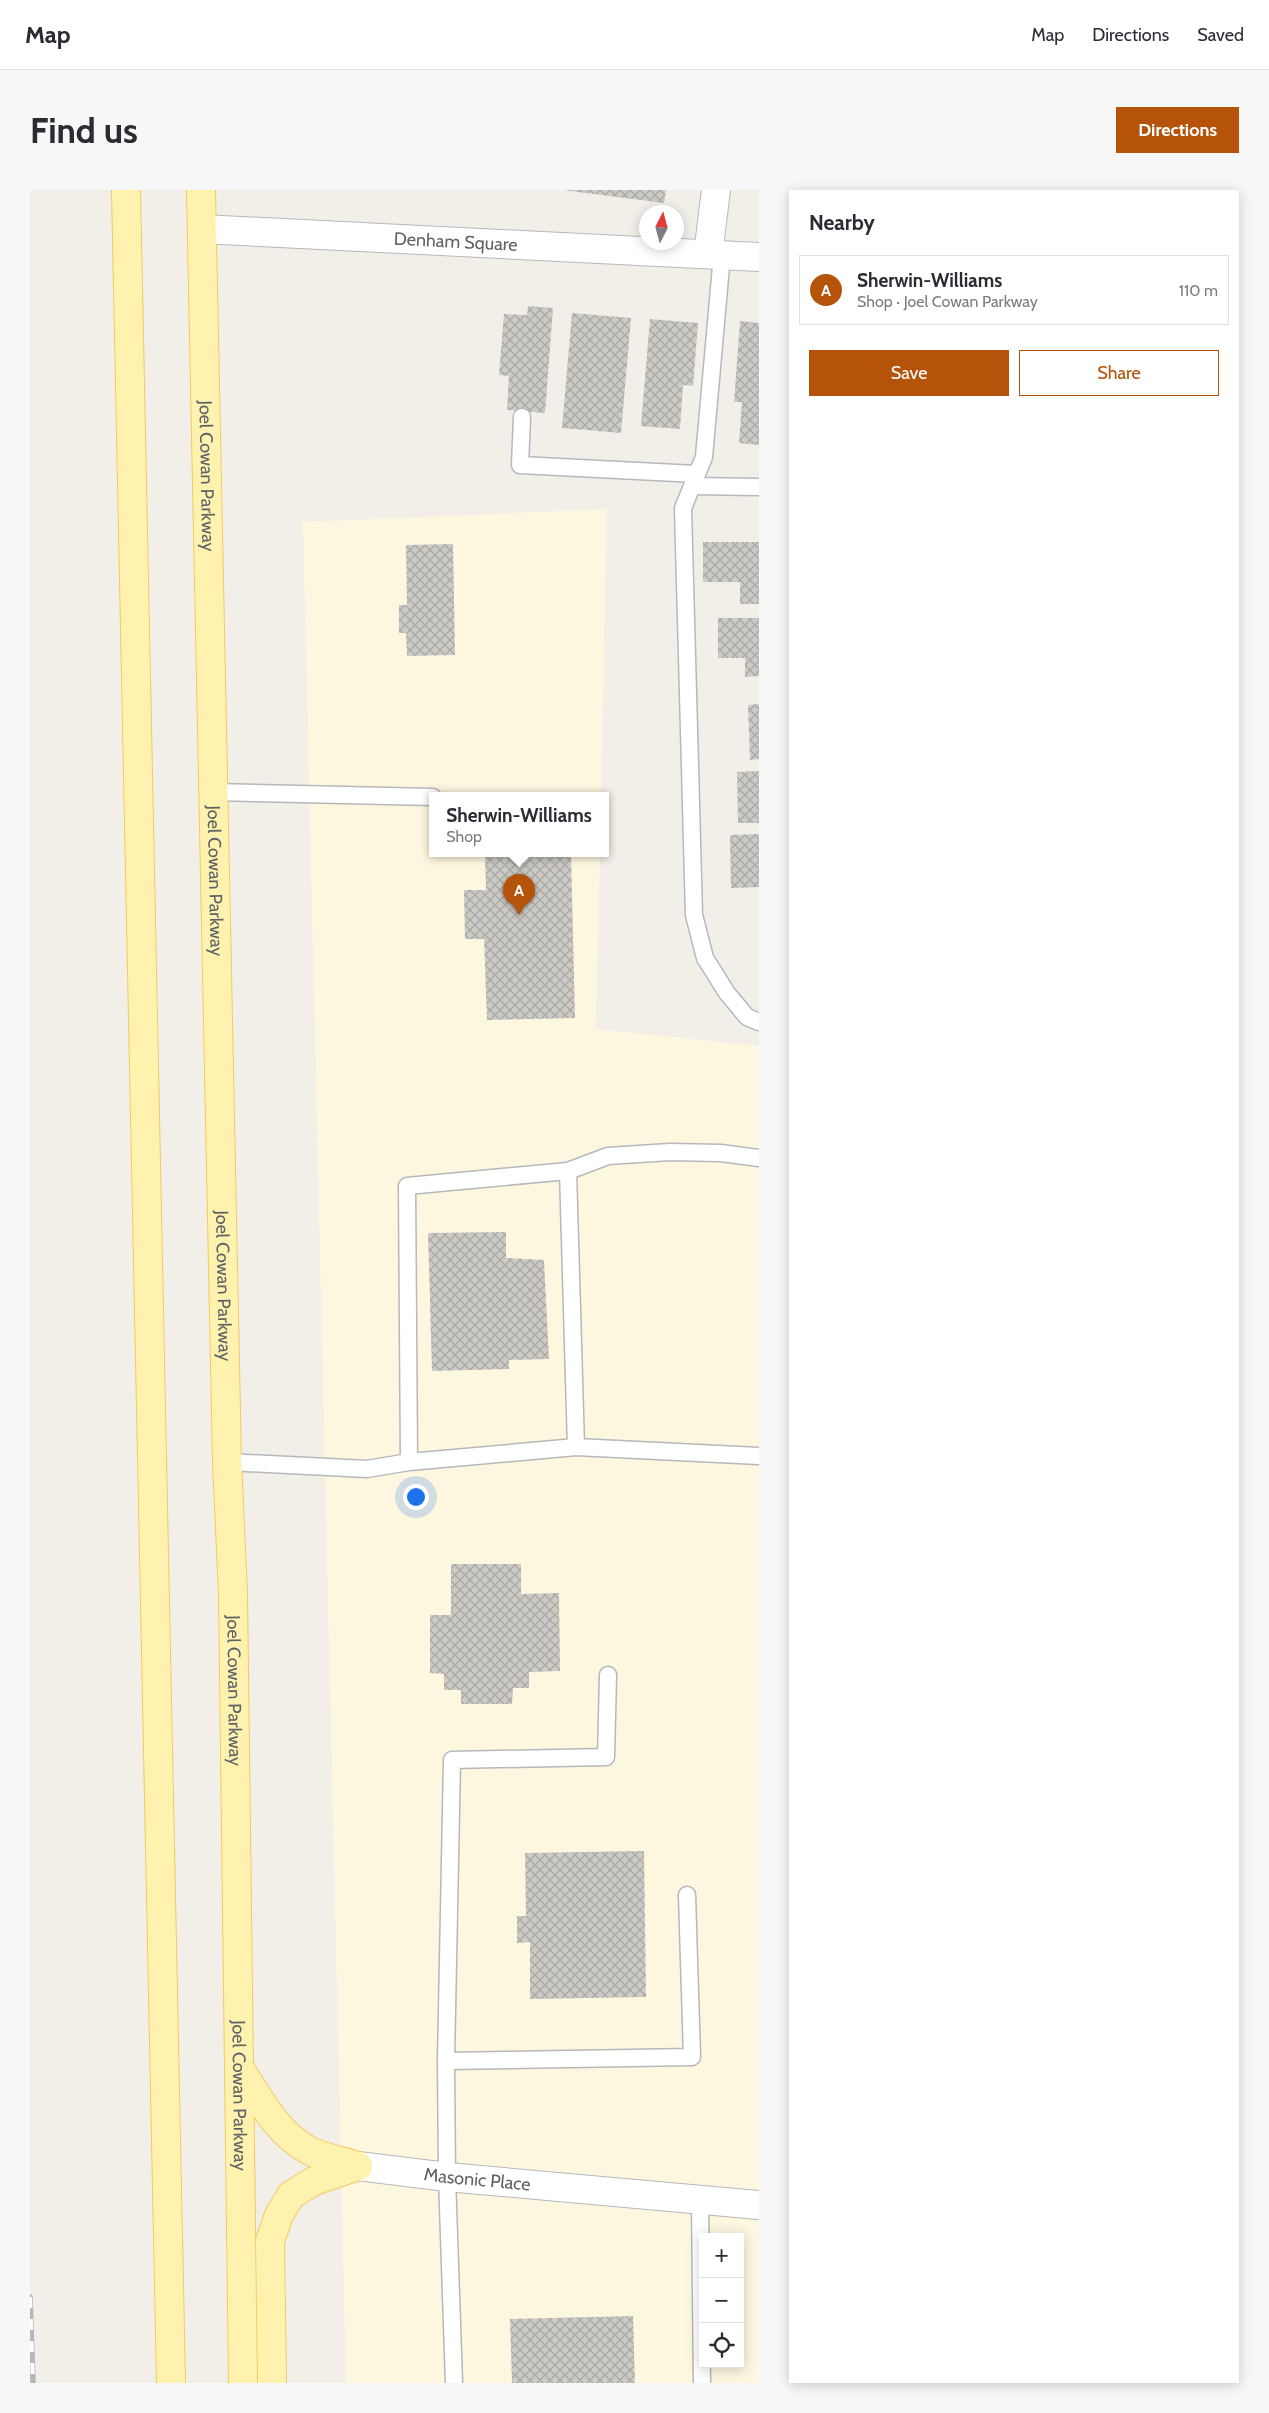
<!DOCTYPE html>
<html lang="en">
<head>
<meta charset="utf-8">
<style>
	body { margin:0; font-family:Cabin,sans-serif; background:#f7f7f7; color:#2b2b33 }
	.controls { position:absolute; right:15px; bottom:15px; display:grid; overflow:hidden; border-radius:0px; box-shadow:0 2px 12px #0003 }
	.controls button { width:45px; height:45px; display:grid; place-items:center; padding:0; border:0; border-bottom:1px solid #e1e1e2; background:#fff; color:#2b2b33; font:25px sans-serif }
	.compass { position:absolute; left:609px; top:15px; width:45px; height:45px; border-radius:50%; background:#fff; box-shadow:0 2px 12px #0003; rotate:6deg }
	.you { position:absolute; left:385px; top:1306px; width:18px; height:18px; margin:-12px; border:4px solid #fff; border-radius:50%; background:#1a73e8; box-shadow:0 0 0 8px #1a73e833 }
	.badge { display:grid; place-items:center; width:32px; height:32px; border-radius:50%; background:#b45309; color:#fff; font-size:16px; font-weight:700 }
	.pin { position:absolute; translate:-50% -41px; filter:drop-shadow(0 1px 2px #0008) }
	.pin::after { content:''; position:absolute; top:26px; width:18px; height:15px; background:inherit; clip-path:polygon(0 0,100% 0,50% 100%) }
	.popup { position:absolute; left:399px; top:602px; width:180px; height:65px; box-sizing:border-box; display:grid; place-content:center; border-radius:0px; background:#fff; filter:drop-shadow(0 1px 4px #0005); font-size:16px; white-space:nowrap; color:#7c7c81 }
	.popup b { font-size:19px; color:#2b2b33 }
	.popup::after { content:''; position:absolute; left:50%; top:100%; margin-left:-10px; border:10px solid transparent; border-top-color:#fff }
	.list { margin:0; padding:0; list-style:none }
	h2 { display:flex; justify-content:space-between; align-items:center; height:65px; margin:0; padding:0 20px; font-size:21px }
	h2 small { font-size:16px; font-weight:400; color:#7c7c81 }
	.list li { display:grid; grid-template-columns:32px 1fr auto; gap:15px; align-items:center; box-sizing:border-box; height:70px; margin:0 10px 10px; padding:0 10px; border:1px solid #e1e1e2; border-radius:0px }
	.list b { display:block; font-size:19px; white-space:nowrap }
	.list p { margin:0; font-size:16px; white-space:nowrap; color:#7c7c81 }
	.list em { font-size:16px; font-style:normal; color:#7c7c81 }
	.actions { display:flex; gap:10px; padding:15px 20px }
	.actions a { flex:1; padding:11px 0; border:1px solid #b45309; border-radius:0px; text-align:center; font-size:18px; color:#b45309 }
	.actions .main { background:#b45309; color:#fff }
	.icon { flex:none; width:28px; height:28px; fill:none; stroke:currentColor; stroke-width:2; stroke-linecap:round; stroke-linejoin:round }
	.map { position:relative; flex:none; width:729px; height:2193px; overflow:hidden; border-radius:0px }
	header { display:flex; align-items:center; gap:30px; box-sizing:border-box; height:70px; padding:0 25px; background:#fff; border-bottom:1px solid #e1e1e2 }
	header strong { font-size:24px }
	nav { display:flex; gap:28px; margin-inline-start:auto; font-size:18px }
	.intro { display:flex; align-items:center; justify-content:space-between; box-sizing:border-box; height:120px; padding:0 30px }
	h1 { margin:0; font-size:35px }
	.button { padding:12px 22px; border-radius:0px; background:#b45309; color:#fff; font-size:18px; font-weight:700 }
	main { display:flex; gap:30px; padding:0 30px }
	aside { flex:1; background:#fff; border-radius:0px; box-shadow:0 2px 12px #0003 }
	.map>svg:first-child { display:block }
</style>
</head>
<body>
<header>
<strong>Map</strong>
<nav><a>Map</a><a>Directions</a><a>Saved</a></nav>
</header>
<div class="intro"><h1>Find us</h1><a class="button">Directions</a></div>
<main>
<div class="map">
<svg width="729" height="2193" viewBox="0 0 729 2193">
	<defs>
		<pattern id="building-cross-hatch" width="8" height="8" patternUnits="userSpaceOnUse" patternTransform="scale(1.25)"><rect width="8" height="8" fill="#cccac5"/><path d="M0 0l8 8M0 8l8-8" fill="none" stroke="#a9a8a4"/></pattern>
	</defs>
	<rect width="100%" height="100%" fill="#f1efe8"/>
	<path fill="#fef7e0" fill-rule="evenodd" d="M577,319l-6,287h-168v58h167l-4,175 163,17v1337h-413l-43,-1861zM673,2047h37v127h-37z"/>
	<path fill="url(#building-cross-hatch)" d="M533,0h103l-2,13z
		M498,116l25,2 -8,105 -38,-3 2,-34 -10,-1 5,-61 23,1z
		M542,123l59,5 -10,115 -59,-5z
		M620,129l48,4 -5,63 -10,-1 -3,44 -39,-3z
		M710,131l19,2v122l-20,-2 3,-41h-8z
		M673,352h56v62h-19v-22h-37z
		M423,354l2,111 -48,1 -1,-23h-7v-28h8l-1,-60z
		M688,428h41v58l-14,1v-19h-27z
		M729,514v55l-9,1 -2,-55z
		M729,581v52h-21l-1,-51z
		M729,644v53l-28,1 -1,-53z
		M455,664h86l4,164 -88,2 -3,-81h-19l-1,-49h22z
		M476,1042v26l38,2 5,99 -40,1v9l-77,2 -4,-138z
		M421,1374h70v30l38,-1 1,78 -31,1v16h-16l-1,16h-51v-14h-17v-16l-14,-1v-58h21z
		M614,1661l2,146 -116,2v-57l-13,1v-27h9l-1,-63z
		M603,2126l2,67h-123l-2,-64z"/>
	<g fill="none" stroke-linecap="round" stroke-linejoin="round">
		<g stroke="#b5b8bc" stroke-width="19">
			<path id="service" d="M692,65l-18,202 -21,51 11,407 11,43 22,35 20,24 12,5
				M492,227l-2,48 176,9
				M662,296l67,1
				M184,602l219,5
				M538,981l40,-15 62,-4 51,1 38,5
				M546,1257l183,9
				M197,1272l140,7 42,-7 167,-15 -8,-276 -161,15 2,276
				M416,1871l246,-4 -5,-162
				M670,2010l2,183
				M424,2193l-7,-206 -1,-116 6,-301 154,-3 2,-82"/>
		</g>
		<g stroke="#b5b8bc" stroke-width="30">
			<g id="minor">
				<path id="s1" d="M172,39l557,28"/>
				<path d="M678,64l8,-64"/>
				<path id="s2" d="M328,1976l89,11 312,28"/>
			</g>
		</g>
		<g stroke="#f2c960" stroke-width="30">
			<g id="primary">
				<path d="M96,0l45,2193"/>
				<path id="s3" d="M171,0l26,1272 6,132 10,789"/>
				<path d="M209,1877c20,31 37,66 71,84 15,7 33,10 48,15"/>
				<path d="M242,2193l-2,-142 9,-26 12,-20 23,-14 44,-15"/>
			</g>
		</g>
		<use href="#service" stroke="#fff" stroke-width="16"/>
		<use href="#minor" stroke="#fff" stroke-width="28"/>
		<use href="#primary" stroke="#fff2af" stroke-width="28"/>
		<g stroke="#b6b7b8" stroke-width="5.5">
			<path id="rail" d="M0,2107l3,86"/>
		</g>
		<use href="#rail" stroke="#fff" stroke-width="4" stroke-dasharray="11" stroke-linecap="butt"/>
	</g>
	<g text-anchor="middle" stroke-width="4" stroke-linejoin="round" paint-order="stroke">
		<g font-size="18" fill="#5f6368" stroke="#fff">
			<text dy="6" stroke="none"><textPath href="#s1" startOffset="254">Denham Square</textPath></text>
			<text dy="6" stroke="none"><textPath href="#s3" startOffset="286">Joel Cowan Parkway</textPath></text>
			<text dy="6" stroke="none"><textPath href="#s3" startOffset="691">Joel Cowan Parkway</textPath></text>
			<text dy="6" stroke="none"><textPath href="#s3" startOffset="1096">Joel Cowan Parkway</textPath></text>
			<text dy="6" stroke="none"><textPath href="#s3" startOffset="1501">Joel Cowan Parkway</textPath></text>
			<text dy="6" stroke="none"><textPath href="#s3" startOffset="1906">Joel Cowan Parkway</textPath></text>
			<text dy="6" stroke="none"><textPath href="#s2" startOffset="120">Masonic Place</textPath></text>
		</g>
	</g>
</svg>
<div class="controls">
<button>+</button>
<button>−</button>
<button><svg class="icon" aria-label="locate" viewBox="0 0 24 24"><circle cx="12" cy="12" r="6"/><path d="M12 2v4M12 18v4M2 12h4M18 12h4"/></svg></button>
</div>
<svg class="compass" viewBox="-18 -18 36 36"><path d="M0-13l5 13h-10z" fill="#e53935"/><path d="M0 13l5-13h-10z" fill="#7c7c81"/></svg>
<div class="you"></div>
<div class="pin badge" style="left:489px;top:725px">A</div>
<div class="popup"><b>Sherwin-Williams</b>Shop</div>
</div>
<aside>
<h2>Nearby<small></small></h2>
<ul class="list">
<li><span class="badge">A</span><div><b>Sherwin-Williams</b><p>Shop · Joel Cowan Parkway</p></div><em>110 m</em></li>
</ul>
<div class="actions"><a class="main">Save</a><a>Share</a></div>
</aside>
</main>
</body>
</html>
